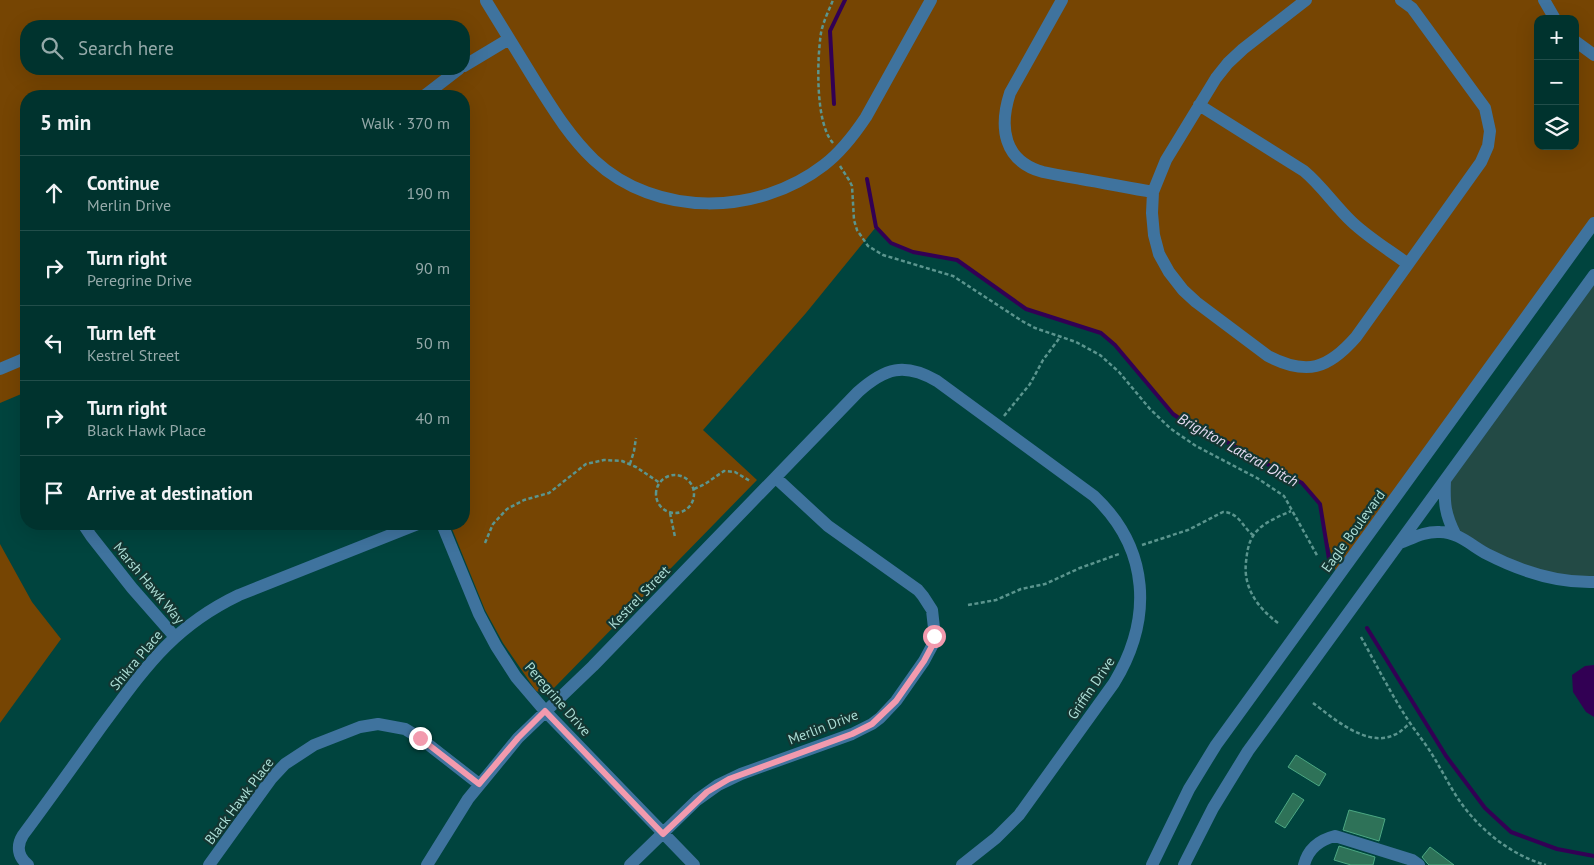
<!DOCTYPE html>
<html lang="en">
<head>
<meta charset="utf-8">
<style>
	body { margin:0; font-family:"PT Sans",sans-serif; background:#0e3f3a; color:#f1f3f6 }
	.controls { position:absolute; right:15px; top:15px; display:grid; overflow:hidden; border-radius:10px; box-shadow:0 5px 20px #0002 }
	.controls button { width:45px; height:45px; display:grid; place-items:center; padding:0; border:0; border-bottom:1px solid #224e4a; background:#00332e; color:#f1f3f6; font:25px sans-serif }
	.stop { position:absolute; width:15px; height:15px; margin:-11px; border:4px solid #f29aae; border-radius:50%; background:#fff }
	.stop.end { background:#f29aae; border-color:#fff; box-shadow:0 1px 5px #0008 }
	.list { margin:0; padding:0; list-style:none }
	h2 { display:flex; justify-content:space-between; align-items:center; height:65px; margin:0; padding:0 20px; font-size:21px }
	h2 small { font-size:16px; font-weight:400; color:#95aaaa }
	.list li { display:grid; grid-template-columns:32px 1fr auto; gap:15px; align-items:center; box-sizing:border-box; height:75px; padding:0 20px; border-top:1px solid #224e4a }
	.list b { display:block; font-size:19px; white-space:nowrap }
	.list p { margin:0; font-size:16px; white-space:nowrap; color:#95aaaa }
	.list em { font-size:16px; font-style:normal; color:#95aaaa }
	.icon { flex:none; width:28px; height:28px; fill:none; stroke:currentColor; stroke-width:2; stroke-linecap:round; stroke-linejoin:round }
	.map { position:relative; flex:none; width:1594px; height:865px; overflow:hidden }
	.search { position:absolute; background:#00332e; box-shadow:0 5px 20px #0002; left:20px; top:20px; width:450px; height:55px; display:flex; align-items:center; gap:12px; box-sizing:border-box; padding:0 18px; border-radius:20px; color:#95aaaa; font-size:19px }
	.panel { position:absolute; background:#00332e; box-shadow:0 5px 20px #0002; left:20px; top:90px; width:450px; height:440px; border-radius:20px }
	.map>svg:first-child { display:block }
</style>
</head>
<body>
<div class="map">
<svg width="1594" height="865" viewBox="0 0 1594 865">
	<rect width="100%" height="100%" fill="#00443e"/>
	<path fill="#234a45" d="M1594,275v307l-44,-4 -95,-44 -10,-53z"/>
	<path fill="#764503" fill-rule="evenodd" d="M0,0h1594v223l-257,353 -15,-56 -2,-16 -18,-21 -79,-43 -34,-15 -16,-11 -58,-69 -14,-12 -75,-24 -69,-49 -44,-8 -22,-9 -15,-16 -70,86 -103,117 54,50 -202,207 -7,6h-6l-6,-2 -33,-48 -18,-33 -35,-86h14v-428h-438v296l-26,11zM1538,19h37v127h-37zM26,26h438v43h-438z
		M0,544l32,58 29,37 -61,84z"/>
	<path fill="#320054" d="M1594,665v52l-8,-5 -13,-20 -1,-17 13,-9z"/>
	<g fill="none" stroke-linecap="round" stroke-linejoin="round">
		<path stroke="#320054" stroke-width="4" d="M834,104l-4,-73 15,-31
			M867,179l9,48 15,16 22,9 44,8 69,49 75,24 14,12 58,69 16,11 34,15 79,43 18,21 9,55
			M1367,628l79,128 39,52 26,24 46,17 37,7"/>
	</g>
	<path fill="#2e7258" stroke="#4ca883" d="M1296,755l30,19 -7,12 -31,-19z
		M1293,793l11,7 -19,28 -10,-6z
		M1349,810l36,9 -6,22 -36,-11z
		M1339,846l36,11 -2,8h-22l-17,-5z
		M1430,847l24,18h-25l-2,-2 -5,-6z"/>
	<g fill="none" stroke-linecap="round" stroke-linejoin="round">
		<path stroke="#5b958e" stroke-width="2.5" stroke-dasharray="4 2.5" stroke-linecap="butt" d="M833,143c-18,-20 -16,-84 -12,-110 2,-11 8,-23 12,-33
			M840,166l9,14 3,6 2,34 3,10 11,16 15,9 70,21 69,45 13,7 41,14 24,13 19,17 31,37 21,20 25,17 61,32 27,18 34,61
			M1004,416l26,-32 13,-24 18,-24
			M630,464l4,-13 2,-13
			M656 494a19 19 0 1 1 38 0a19 19 0 1 1-38 0Z
			M694,489l11,-5 19,-13 11,1 15,9
			M670,513l5,24
			M485,543l8,-19 14,-15 17,-9 25,-7 37,-29 18,-4 18,1 14,6 24,16
			M1142,545l46,-15 35,-18c16,0 20,16 30,23
			M968,605l28,-5 25,-11 24,-5 35,-16 39,-14
			M1278,623c-20,-15 -35,-35 -32,-61 1,-9 2,-18 7,-26 8,-13 25,-19 38,-25
			M1361,637c16,29 31,59 49,86 6,9 12,16 18,25 12,18 21,38 33,55 20,28 52,53 85,62
			M1313,703c20,15 54,45 81,32 6,-2 11,-8 16,-12"/>
		<path stroke="#3f739e" stroke-width="12" d="M1062,0l-52,93c-11,34 -7,68 33,79 13,3 26,5 38,7 24,4 48,9 72,13
			M1306,0l-63,49 -15,14 -12,15 -50,82 -13,32 -1,21 2,22 5,19 10,18 14,18 13,12 72,54c39,20 60,13 88,-19l125,-175 7,-16 2,-15 -5,-23 -73,-100 -11,-8
			M1544,0l11,19
			M486,1c17,28 34,55 51,83 17,27 33,53 57,76 62,58 164,56 230,5 17,-13 30,-30 42,-48l65,-117
			M1575,41l19,14
			M464,66l45,-27
			M424,96l35,-27
			M1199,105l105,66c18,15 31,35 48,51 17,16 37,28 56,42
			M0,369l26,-11
			M1445,481c-1,22 0,33 10,53
			M83,524l8,12 41,52 43,49
			M442,524l37,90 17,32 20,31 29,34 149,154
			M1400,543c13,-5 25,-12 40,-11 18,0 32,14 47,22 33,17 70,29 107,28
			M28,865c-10,-8 -12,-19 -5,-30 26,-35 51,-70 76,-105 44,-59 71,-102 140,-135l179,-71
			M209,865l62,-86 14,-15 29,-19 46,-18 18,-3 27,5 15,9 59,46
			M427,865l41,-66 50,-61 75,-72 265,-274c27,-24 46,-30 79,-11l157,115c56,53 59,123 20,187l-95,132 -23,23 -34,27
			M630,865l67,-65 21,-15 23,-11 111,-40 20,-10 8,-6 16,-17 28,-40 8,-15 2,-18 -2,-18 -9,-14 -5,-6 -90,-64 -52,-48
			M1152,865l37,-76 27,-44 378,-522
			M1184,865l29,-57 35,-57 346,-476
			M1304,865c4,-16 15,-25 31,-29l77,24 7,5"/>
	</g>
	<g fill="none" stroke-linecap="round" stroke-linejoin="round">
		<path stroke="#f29aae" stroke-width="6" d="M420,738l59,46 39,-46 27,-27 118,123 44,-42 22,-13 123,-45 20,-10 24,-23 28,-40 8,-15 2,-10"/>
	</g>
	<g text-anchor="middle" stroke-width="4.5" stroke-linejoin="round" paint-order="stroke">
		<g font-size="14" fill="#acddd5" stroke="#133632">
			<text transform="translate(1353 531) rotate(-54)" y="5">Eagle Boulevard</text>
			<text transform="translate(149 583) rotate(50)" y="5">Marsh Hawk Way</text>
			<text transform="translate(639 597) rotate(-46)" y="5">Kestrel Street</text>
			<text transform="translate(136 660) rotate(-50)" y="5">Shikra Place</text>
			<text transform="translate(1091 688) rotate(-56)" y="5">Griffin Drive</text>
			<text transform="translate(558 699) rotate(49)" y="5">Peregrine Drive</text>
			<text transform="translate(823 727) rotate(-21)" y="5">Merlin Drive</text>
			<text transform="translate(239 801) rotate(-53)" y="5">Black Hawk Place</text>
		</g>
		<g font-size="15" font-style="italic" fill="#e5dbf2" stroke="#133632">
			<text transform="translate(1238 450) rotate(29)" y="5">Brighton Lateral Ditch</text>
		</g>
	</g>
</svg>
<div class="controls">
<button>+</button>
<button>−</button>
<button><svg class="icon" aria-label="layers" viewBox="0 0 24 24"><path d="M12 4l9 5-9 5-9-5zM3 14l9 5 9-5"/></svg></button>
</div>
<div class="stop" style="left:934px;top:636px"></div>
<div class="stop end" style="left:420px;top:738px"></div>
<div class="search"><svg class="icon" aria-label="search" viewBox="0 0 24 24"><circle cx="10" cy="10" r="6"/><path d="M15 15l6 6"/></svg>Search here</div>
<section class="panel">
<h2>5 min<small>Walk · 370 m</small></h2>
<ul class="list">
<li><svg class="icon" aria-label="ahead" viewBox="0 0 24 24"><path d="M12 20V5M6 11l6-6 6 6"/></svg><div><b>Continue</b><p>Merlin Drive</p></div><em>190 m</em></li>
<li><svg class="icon" aria-label="right" viewBox="0 0 24 24"><path d="M7 20v-9h11M14 6l5 5-5 5"/></svg><div><b>Turn right</b><p>Peregrine Drive</p></div><em>90 m</em></li>
<li><svg class="icon" aria-label="left" viewBox="0 0 24 24"><path d="M17 20v-9H6M10 6l-5 5 5 5"/></svg><div><b>Turn left</b><p>Kestrel Street</p></div><em>50 m</em></li>
<li><svg class="icon" aria-label="right" viewBox="0 0 24 24"><path d="M7 20v-9h11M14 6l5 5-5 5"/></svg><div><b>Turn right</b><p>Black Hawk Place</p></div><em>40 m</em></li>
<li><svg class="icon" aria-label="arrive" viewBox="0 0 24 24"><path d="M6 21V4h12l-3 4 3 4H6"/></svg><div><b>Arrive at destination</b></div></li>
</ul>
</section>
</div>
</body>
</html>
